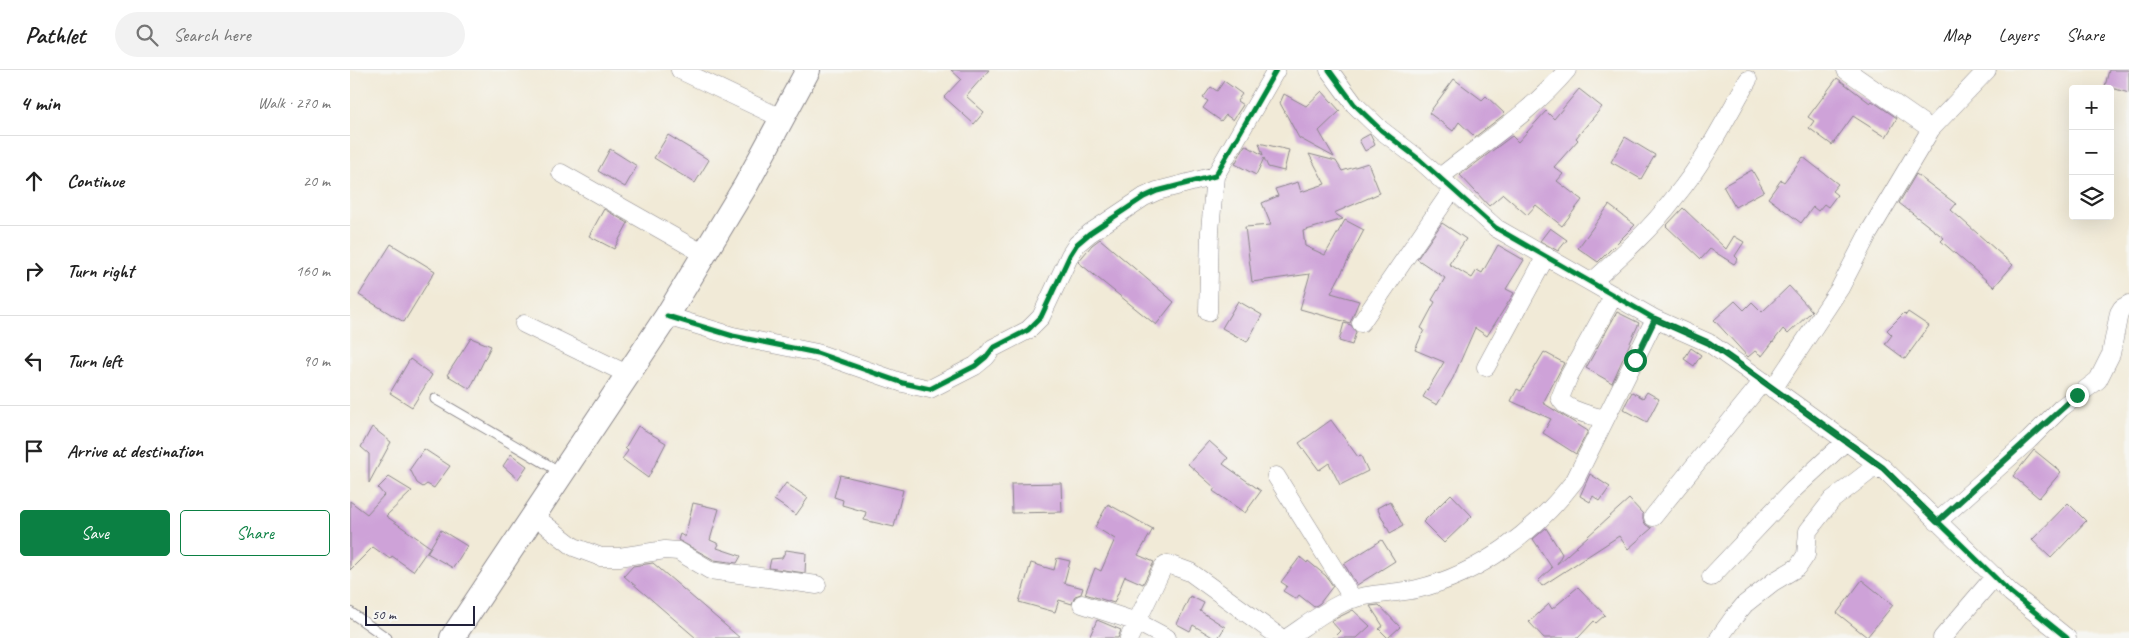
<!DOCTYPE html>
<html lang="en">
<head>
<meta charset="utf-8">
<style>
	body { margin:0; font-family:Caveat,sans-serif; background:#f2f2f2; color:#222 }
	.controls { position:absolute; right:15px; top:15px; display:grid; overflow:hidden; border-radius:5px; box-shadow:0 5px 20px #0002 }
	.controls button { width:45px; height:45px; display:grid; place-items:center; padding:0; border:0; border-bottom:1px solid #e0e0e0; background:#fff; color:#222; font:25px sans-serif }
	.scale { position:absolute; left:15px; bottom:12px; width:110px; box-sizing:border-box; padding-left:5px; border:2px solid #22223b; border-top:0; font-size:14px; line-height:18px; white-space:nowrap; color:#22223b; -webkit-text-stroke:4px #f6f6f2; paint-order:stroke }
	.stop { position:absolute; width:15px; height:15px; margin:-11px; border:4px solid #0b8043; border-radius:50%; background:#fff }
	.stop.end { background:#0b8043; border-color:#fff; box-shadow:0 1px 5px #0008 }
	.list { margin:0; padding:0; list-style:none }
	h2 { display:flex; justify-content:space-between; align-items:center; height:65px; margin:0; padding:0 20px; font-size:21px }
	h2 small { font-size:16px; font-weight:400; color:#767676 }
	.list li { display:grid; grid-template-columns:32px 1fr auto; gap:15px; align-items:center; box-sizing:border-box; height:90px; padding:0 20px; border-top:1px solid #e0e0e0 }
	.list b { display:block; font-size:19px; white-space:nowrap }
	.list em { font-size:16px; font-style:normal; color:#767676 }
	.actions { display:flex; gap:10px; padding:15px 20px }
	.actions a { flex:1; padding:11px 0; border:1px solid #0b8043; border-radius:5px; text-align:center; font-size:18px; color:#0b8043 }
	.actions .main { background:#0b8043; color:#fff }
	.icon { flex:none; width:28px; height:28px; fill:none; stroke:currentColor; stroke-width:2; stroke-linecap:round; stroke-linejoin:round }
	.map { position:relative; flex:none; width:1779px; height:568px; overflow:hidden }
	header { display:flex; align-items:center; gap:30px; box-sizing:border-box; height:70px; padding:0 25px; background:#fff; border-bottom:1px solid #e0e0e0 }
	header strong { font-size:24px }
	nav { display:flex; gap:28px; margin-inline-start:auto; font-size:18px }
	.search { width:350px; height:45px; background:#f2f2f2; display:flex; align-items:center; gap:12px; box-sizing:border-box; padding:0 18px; border-radius:28px; color:#767676; font-size:19px }
	main { display:flex }
	aside { flex:1; background:#fff }
	.map>svg:first-child { display:block }
</style>
</head>
<body>
<header>
<strong>Pathlet</strong>
<div class="search"><svg class="icon" aria-label="search" viewBox="0 0 24 24"><circle cx="10" cy="10" r="6"/><path d="M15 15l6 6"/></svg>Search here</div>
<nav><a>Map</a><a>Layers</a><a>Share</a></nav>
</header>
<main>
<aside>
<h2>4 min<small>Walk · 270 m</small></h2>
<ul class="list">
<li><svg class="icon" aria-label="ahead" viewBox="0 0 24 24"><path d="M12 20V5M6 11l6-6 6 6"/></svg><div><b>Continue</b></div><em>20 m</em></li>
<li><svg class="icon" aria-label="right" viewBox="0 0 24 24"><path d="M7 20v-9h11M14 6l5 5-5 5"/></svg><div><b>Turn right</b></div><em>160 m</em></li>
<li><svg class="icon" aria-label="left" viewBox="0 0 24 24"><path d="M17 20v-9H6M10 6l-5 5 5 5"/></svg><div><b>Turn left</b></div><em>90 m</em></li>
<li><svg class="icon" aria-label="arrive" viewBox="0 0 24 24"><path d="M6 21V4h12l-3 4 3 4H6"/></svg><div><b>Arrive at destination</b></div></li>
</ul>
<div class="actions"><a class="main">Save</a><a>Share</a></div>
</aside>
<div class="map">
<svg width="1779" height="568" viewBox="0 0 1779 568">
	<rect width="100%" height="100%" fill="#f6f6f2"/>
	<filter id="ink" filterUnits="userSpaceOnUse"><feTurbulence type="fractalNoise" baseFrequency=".02" numOctaves="2"/><feDisplacementMap in="SourceGraphic" scale="10" xChannelSelector="R" yChannelSelector="G"/><feConvolveMatrix kernelMatrix="1 2 1 2 8 2 1 2 1" color-interpolation-filters="sRGB"/></filter>
	<filter id="wash" filterUnits="userSpaceOnUse"><feTurbulence type="fractalNoise" baseFrequency=".0096" numOctaves="4" result="noise"/><feDisplacementMap in="SourceGraphic" scale="20" xChannelSelector="R" yChannelSelector="G"/><feGaussianBlur stdDeviation="1.12" result="paint"/><feColorMatrix in="noise" values="0 0 0 0 0 0 0 0 0 0 0 0 0 0 0 0 0 1.4 0 .05"/><feComposite in="paint" operator="in"/></filter>
	<g filter="url(#wash)">
		<rect width="100%" height="100%" fill="#f1ead7"/>
		<g id="blocks">
			<path fill="#cea2d8" d="M601,0h38l-23,26 18,16 -10,12 -30,-27 17,-18z
				M1759,0h20v23l-24,-7z
				M1487,8l33,25 2,-2 25,17 -11,19 -33,-21 -21,29 -23,-17 5,-7 -6,-4z
				M1104,9l28,21 4,-4 19,18 -30,23 -16,-15 -6,9 -24,-18z
				M874,11l18,13 -5,7 6,4 -10,15 -7,-5 -5,6 -18,-13 5,-7 -5,-3 8,-11 6,4z
				M1229,19l23,18 -26,31 2,2 -24,27 9,7 -6,7 25,19 -20,26 -26,-21 -9,10 -24,-21 -14,12 -29,-31 52,-39 6,6 28,-31 8,8z
				M972,21l18,20 -21,20 15,26 -35,-19 -19,-35 4,-9 22,12z
				M1020,64l5,11 -10,6 -6,-11z
				M318,65l41,25 -14,23 -41,-25z
				M1275,67l30,18 -14,24 -30,-17z
				M909,73l30,7 -5,21 -16,-4 -4,-9 -8,17 -21,-11 10,-19 18,10z
				M260,79l27,17 -12,21 -27,-16z
				M959,84l27,7 6,10 26,-8 12,30 -46,20 9,6 -40,12 2,15 20,9 20,-35 19,10 -33,63 28,8 -9,22 -50,-14 10,-35 -58,8 -7,-55 26,-2 -9,-22 16,-7 -3,-7 23,-7 3,10 24,-8z
				M1453,87l35,27 -6,7 5,4 -9,12 -4,-3 -6,7 -5,-4 -12,16 -33,-25 13,-18 3,2z
				M1402,100l12,21 -29,16 -12,-21z
				M1566,104l40,30 -5,6 62,55 -19,22 -53,-46 3,-3 -45,-35z
				M1259,135l26,20 -37,37 -20,-14z
				M1333,138l43,41 8,-13 10,6 -9,14 3,3 -4,5 -24,-15 -9,10 -35,-33z
				M254,139l24,14 -14,26 -25,-13z
				M1092,153l24,16 -17,25 23,14 5,-8 5,3 16,-28 26,15 -18,29 8,4 -1,2 -26,41 -12,-8 -22,50 -16,27 -14,-8 21,-35 -29,-12 9,-20 -3,-2 14,-26 -3,-2 13,-22 -28,-19z
				M1200,158l17,12 -9,11 -18,-10z
				M750,169l74,63 -18,23 -78,-63 14,-17z
				M41,174l44,27 -31,51 -45,-27z
				M1439,216l23,25 -24,23 -5,-5 -21,27 -7,-5 -7,6 -34,-37 21,-19 9,9 8,-8 10,10z
				M888,231l24,14 -15,27 -25,-14z
				M1267,242l22,11 -27,60 -26,-15z
				M1558,242l21,14 -24,33 -20,-15 7,-9 -5,-5 17,-17 2,2z
				M994,253l7,2 5,7 -4,13 -13,-4z
				M121,268l20,8 -21,43 -23,-14z
				M1341,278l10,7 -7,11 -10,-7z
				M1194,282l20,11 -21,40 45,28 -12,23 -33,-21 8,-14 -40,-18 6,-12 4,2z
				M60,289l22,16 -20,32 -22,-14z
				M1282,322l11,6 4,-6 12,7 -12,23 -24,-13z
				M981,350l27,37 3,-1 7,15 -28,14 -11,-22 -10,7 -20,-27z
				M288,356l28,17 -18,35 -26,-19 6,-8 -3,-3z
				M22,357l19,15 -22,41v-29l-8,-7z
				M859,371l19,17 -5,6 38,27 -16,22 -32,-22 2,-3 -27,-24z
				M74,379l26,17 -16,22 -7,-4 -4,3 -6,-4 -7,-14z
				M1684,380l27,22 -22,26 -26,-22z
				M161,384l16,12 -9,13 -15,-13z
				M1240,404l20,13 -10,14 -7,-5 -3,6 -10,-6z
				M490,405l63,15 -9,37 -30,-7 2,-8 -24,-7 1,-5 -9,-3z
				M39,407l23,14 -26,25 44,31 -17,24 -21,-15 -2,3 -17,-12 -23,23v-69l17,13 17,-19 -6,-7z
				M436,413l22,15 -12,17 -22,-15z
				M711,413l1,29 -50,1 -1,-29z
				M1101,424l21,22 -28,27 -21,-21z
				M1279,429l14,15v6l3,5 6,3 -24,21 -9,-13 -77,50 -4,-5 14,-13 -19,-29 13,-11 16,26 -5,10z
				M1040,431l13,25 -13,7 -13,-25z
				M343,433l26,6 -9,31 9,4 -2,4 24,8 -4,7 -23,-3 -36,-20 2,-6 5,3z
				M1718,433l18,18 -35,37 -19,-18z
				M758,434l45,25 -15,26 16,7 -11,22 -18,-8 -11,27 -29,-9 10,-26 6,3 14,-32 -20,-12z
				M91,460l26,16 -14,22 -26,-15z
				M1032,470l13,21 -38,24 -13,-21z
				M436,480l20,3 -1,20 -36,-5 2,-9 11,-1z
				M950,487l7,6 1,-2 18,15 7,10 -13,17 -6,4 -15,-12 -3,4 -13,-8 4,-5 -6,-4z
				M707,488l13,3 -6,22 19,5 -2,6 -6,2 -3,8 -13,-4 -4,12 -36,-10 12,-39 23,7z
				M303,493l87,75h-44l-72,-62 9,-10z
				M1512,510l31,25 -26,32 -30,-24z
				M1228,517l27,28 -9,8 -2,-2 -16,17h-34l-15,-16 20,-18 3,5z
				M840,526l14,7 -4,8 25,16 -7,11h-4l-21,-13 -3,6 -13,-7z
				M1029,535l21,22 -12,11 -9,-9 4,-3 -13,-20z
				M1003,540l17,16 -13,12h-24l7,-7 -9,-10z
				M747,550l24,10 -3,8h-29z"/>
		</g>
	</g>
	<g filter="url(#ink)">
		<use href="#blocks" fill-opacity="0" stroke="#8a8689" stroke-width="1"/>
		<g fill="none" stroke-linecap="round" stroke-linejoin="round">
			<g stroke="#8a8689" stroke-width="11">
				<path id="lane" d="M85,329l127,74
					M0,542l37,26"/>
			</g>
			<g stroke="#8a8689" stroke-width="19">
				<path id="street" d="M330,0l103,49
					M979,0l25,34 27,26 39,30 76,68 159,91 54,24 37,26 137,99 128,125 56,45
					M1496,0l85,59
					M211,103l143,81
					M1089,108c43,-35 92,-65 128,-108
					M1242,212c30,-27 59,-53 83,-85 29,-35 50,-77 73,-117
					M858,242l2,-81 5,-55
					M317,246l66,20 84,17 86,30 27,6 45,-23 11,-9 7,-9 35,-18 13,-13 29,-62 7,-11 13,-11 54,-36 13,-6 58,-15 61,-106
					M1011,253l91,-133
					M174,254l103,50
					M1136,297l60,-111
					M1423,319l67,-101 27,-52 64,-107 56,-59
					M1254,349c-12,-4 -39,-8 -44,-21l9,-22 45,-81
					M926,406l77,123
					M184,446l40,31 27,10h18l46,-7 13,1 32,19 107,15
					M1303,447l110,-136
					M1587,452l92,-82 32,-32 37,-28 13,-26 8,-41 3,-5 7,-4
					M1361,507l82,-87 53,-49
					M732,534l55,18 30,16
					M779,568l34,-71 5,-3 22,8 91,66
					M937,568c18,-12 36,-26 55,-35 20,-10 53,-9 75,-14 63,-15 119,-58 158,-109l80,-161
					M1369,568l15,-21 11,-13 28,-22 25,-15 8,-12 2,-24 24,-31 39,-30 12,-2
					M1592,568l53,-62"/>
			</g>
			<g stroke="#8a8689" stroke-width="26">
				<path id="secondary" d="M102,568l215,-322 79,-131 62,-115"/>
			</g>
			<use href="#lane" stroke="#fff" stroke-width="9"/>
			<use href="#street" stroke="#fff" stroke-width="18"/>
			<use href="#secondary" stroke="#fff" stroke-width="24"/>
			<g stroke="#f6f6f2" stroke-width="8">
				<path id="cycleway" d="M979,0l25,34 27,26 39,30 76,68 159,91 54,24 37,26 137,99 128,125 56,45
					M317,246l66,20 84,17 86,30 27,6 45,-23 11,-9 7,-9 35,-18 13,-13 29,-62 7,-11 13,-11 54,-36 13,-6 58,-15 61,-106"/>
			</g>
			<use href="#cycleway" stroke="#00873e" stroke-width="5"/>
		</g>
	</g>
	<g fill="none" stroke-linecap="round" stroke-linejoin="round" filter="url(#ink)">
		<path stroke="#0b8043" stroke-width="6" d="M1285,290l20,-41 54,24 37,26 137,99 54,54 140,-127"/>
	</g>
</svg>
<div class="controls">
<button>+</button>
<button>−</button>
<button><svg class="icon" aria-label="layers" viewBox="0 0 24 24"><path d="M12 4l9 5-9 5-9-5zM3 14l9 5 9-5"/></svg></button>
</div>
<div class="scale">50 m</div>
<div class="stop" style="left:1285px;top:290px"></div>
<div class="stop end" style="left:1727px;top:325px"></div>
</div>
</main>
</body>
</html>
